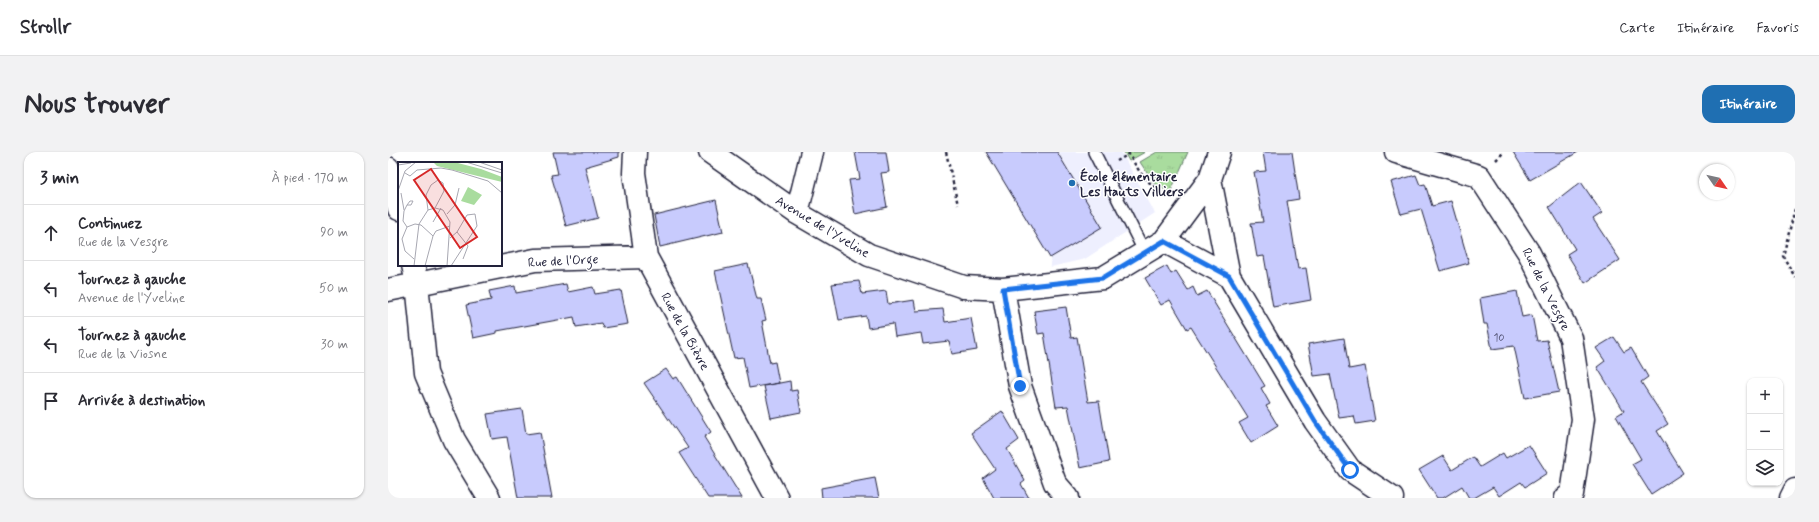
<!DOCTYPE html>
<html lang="fr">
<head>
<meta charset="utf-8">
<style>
	body { margin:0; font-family:Mynerve,sans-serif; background:#f2f2f3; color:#2b2b33 }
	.controls { position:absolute; right:12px; bottom:12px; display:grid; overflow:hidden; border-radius:8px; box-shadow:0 1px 3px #0004 }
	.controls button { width:36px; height:36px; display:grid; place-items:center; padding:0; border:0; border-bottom:1px solid #e1e1e2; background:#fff; color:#2b2b33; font:20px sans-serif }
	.compass { position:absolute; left:1311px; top:12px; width:36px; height:36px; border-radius:50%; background:#fff; box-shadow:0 1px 3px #0004; rotate:124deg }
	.stop { position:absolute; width:12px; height:12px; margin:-9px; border:3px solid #1a73e8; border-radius:50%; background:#fff }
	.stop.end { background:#1a73e8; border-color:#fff; box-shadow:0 1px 4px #0008 }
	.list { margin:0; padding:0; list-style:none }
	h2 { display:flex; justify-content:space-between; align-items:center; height:52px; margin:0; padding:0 16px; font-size:17px }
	h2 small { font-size:13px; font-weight:400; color:#7c7c81 }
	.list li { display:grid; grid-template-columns:26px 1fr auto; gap:12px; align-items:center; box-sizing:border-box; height:56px; padding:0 16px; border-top:1px solid #e1e1e2 }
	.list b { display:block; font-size:15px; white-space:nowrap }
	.list p { margin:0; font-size:13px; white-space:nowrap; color:#7c7c81 }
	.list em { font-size:13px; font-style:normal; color:#7c7c81 }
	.icon { flex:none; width:22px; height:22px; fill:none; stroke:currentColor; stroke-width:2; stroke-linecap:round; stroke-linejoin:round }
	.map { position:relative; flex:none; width:1407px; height:346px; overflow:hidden; border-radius:12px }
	header { display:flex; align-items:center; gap:24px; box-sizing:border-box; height:56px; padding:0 20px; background:#fff; border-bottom:1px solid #e1e1e2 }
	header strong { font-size:19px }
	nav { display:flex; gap:22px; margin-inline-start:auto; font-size:14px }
	.intro { display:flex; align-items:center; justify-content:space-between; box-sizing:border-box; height:96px; padding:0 24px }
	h1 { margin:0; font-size:28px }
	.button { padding:10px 18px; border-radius:12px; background:#1f6fb2; color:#fff; font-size:14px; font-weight:700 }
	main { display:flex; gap:24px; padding:0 24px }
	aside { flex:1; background:#fff; border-radius:12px; box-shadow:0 1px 3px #0004 }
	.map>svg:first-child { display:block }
</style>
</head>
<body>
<header>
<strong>Strollr</strong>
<nav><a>Carte</a><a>Itinéraire</a><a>Favoris</a></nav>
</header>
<div class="intro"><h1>Nous trouver</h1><a class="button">Itinéraire</a></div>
<main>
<aside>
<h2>3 min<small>À pied · 170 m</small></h2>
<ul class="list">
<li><svg class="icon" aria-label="ahead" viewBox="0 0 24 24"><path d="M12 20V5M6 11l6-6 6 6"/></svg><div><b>Continuez</b><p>Rue de la Vesgre</p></div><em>90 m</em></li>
<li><svg class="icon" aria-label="left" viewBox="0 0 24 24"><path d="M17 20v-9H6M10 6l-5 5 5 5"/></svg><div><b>Tournez à gauche</b><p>Avenue de l'Yveline</p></div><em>50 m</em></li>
<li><svg class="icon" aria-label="left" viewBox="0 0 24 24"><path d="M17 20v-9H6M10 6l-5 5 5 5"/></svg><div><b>Tournez à gauche</b><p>Rue de la Viosne</p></div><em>30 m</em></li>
<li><svg class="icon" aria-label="arrive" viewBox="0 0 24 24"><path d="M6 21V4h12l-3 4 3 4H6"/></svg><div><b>Arrivée à destination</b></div></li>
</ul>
</aside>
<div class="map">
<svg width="1407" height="346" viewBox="0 0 1407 346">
	<defs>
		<pattern id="park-tufts" width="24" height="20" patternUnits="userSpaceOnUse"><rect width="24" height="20" fill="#a9dc9e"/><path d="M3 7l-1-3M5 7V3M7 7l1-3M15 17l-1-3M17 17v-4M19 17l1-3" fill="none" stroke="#91bc89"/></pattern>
	</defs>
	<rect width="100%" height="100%" fill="#fff"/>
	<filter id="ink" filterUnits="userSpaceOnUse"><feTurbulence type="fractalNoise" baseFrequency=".025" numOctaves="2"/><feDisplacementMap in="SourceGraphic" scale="8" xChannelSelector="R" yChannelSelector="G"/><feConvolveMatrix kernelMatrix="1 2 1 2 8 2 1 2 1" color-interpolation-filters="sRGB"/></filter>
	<g filter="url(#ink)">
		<path fill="#eeeffe" d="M598,0h135l34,61 -70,46 -34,8 -1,-9z"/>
		<path fill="url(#park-tufts)" stroke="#667f6c" d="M769,0h31l-18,41 -17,-11 -13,-20z"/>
		<path fill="#a9dc9e" stroke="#667f6c" d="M736,0h21l-16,9z"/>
		<path fill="#c8cbfd" stroke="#22223b" d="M165,0h66v5l-34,10 13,51 -32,8 -15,-51 7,-1z
			M467,0h31l3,20 -8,1 6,34 -32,7 -6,-34 11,-1z
			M598,0h71l45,75 -52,31z
			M875,0h29l7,47 -12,2 11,68 8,-1 5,32 -38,7 -9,-51 -7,1 -6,-34 12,-1 -9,-50 12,-1z
			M1125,0h65l-48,28z
			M1028,23l4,10 5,-1 7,22 19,-5 18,62 -29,8 -19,-62 -20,5 -10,-32z
			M1193,30l21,31 -9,6 27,41 -35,23 -18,-29 8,-5 -26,-42z
			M328,48l7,32 -63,15 -6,-32z
			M360,112l9,35h4l5,21 -4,1 8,42 5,-1 4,21 -30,5 -6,-31 -9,1 -19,-87z
			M779,114l4,8 5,-3 12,19 5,-3 4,9 10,-5 58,95 -4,2 9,16 -4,2 12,20 -27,17 -12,-20 9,-5 -57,-91 -4,2 -17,-29 -9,5 -16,-27z
			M471,129l3,13 24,-3 2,13 26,-4 2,11 27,-2 2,13 26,-4 6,32 -25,4 -3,-13 -26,3 -2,-11 -26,4 -2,-13 -25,4 -2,-12 -27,4 -7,-36z
			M178,132l2,8 25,-5 2,7 26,-4 7,34 -25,4 -2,-5 -25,4 -2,-10 -77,14v2l-24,5 -7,-33 25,-5 -2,-9 26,-5 1,7z
			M1129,139l5,26 10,-2 5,26 10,-1 12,52 -34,6 -11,-52 -22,3 -5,-25h-3l-4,-26z
			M678,155l5,31 6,-1 11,65 11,-1 10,61 -29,6 -12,-62 -12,1 -12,-74 -6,1 -4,-23z
			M1226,185l10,15 7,-4 17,29 -7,5 27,42 -11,7 26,42 -32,21 -19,-30 9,-5 -25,-43 8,-5 -27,-44 8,-6 -9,-13z
			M956,186l5,31 16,-3 10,55 -19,3 -2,-8 -15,2 -9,-44 -16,2 -6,-32z
			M278,217l7,10 4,-2 34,55 -7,5 38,61h-34l-29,-45 9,-5 -44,-65z
			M402,229l1,10 6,-1 4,22 -30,6 -7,-32z
			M134,257l4,25 14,-2 12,66h-34l-11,-61 -15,2 -5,-25z
			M614,259l17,29 -12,9 18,32 -4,3 8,14h-35l-11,-20 12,-9 -24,-36z
			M1141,293l18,28 -22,14 -4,-5 -22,14 -6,-9 -19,11h-5l-7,-12 -19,12h-6l-18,-28 24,-14 9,14 21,-13 7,10 23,-14 3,5z
			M487,326l4,20h-57l-1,-10z"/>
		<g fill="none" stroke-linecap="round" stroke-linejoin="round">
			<g stroke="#22223b" stroke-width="14">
				<path id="lane" d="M706,0l51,101"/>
			</g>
			<g stroke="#22223b" stroke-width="25">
				<path id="street" d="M247,0l-1,21 12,84 131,241
					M322,0l87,61 72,42 95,32 39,2 100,-11 61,-37 46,-62 9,-27
					M1008,0l83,24 50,77 42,85 12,81 -11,75 -6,4
					M0,16l11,41
					M822,27l19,97 86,145 35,49 42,28
					M409,61l15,-61
					M776,89l65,35
					M25,113l4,18 9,90 28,67 35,58
					M615,137l17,97 35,97 13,15
					M0,138l147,-30 111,-3
					M1403,346l4,-8"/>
			</g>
			<path stroke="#22223b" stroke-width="2.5" stroke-dasharray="3 3" stroke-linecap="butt" d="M558,0l12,53
				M1108,8l8,-8
				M729,9l12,-7c11,20 19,31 40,42
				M1407,57l-12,47 12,21"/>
			<use href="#lane" stroke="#fff" stroke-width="11"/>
			<use href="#street" stroke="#fff" stroke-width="22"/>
		</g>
	</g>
	<g fill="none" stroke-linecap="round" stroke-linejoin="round" filter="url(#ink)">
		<path stroke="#1a73e8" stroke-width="5" d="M632,234l-17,-97 100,-11 61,-37 65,35 86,145 35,49"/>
	</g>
	<circle fill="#1f6fb2" stroke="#fff" stroke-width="1.5" cx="684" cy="31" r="4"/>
	<g text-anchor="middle" stroke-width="3" stroke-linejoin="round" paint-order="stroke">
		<g font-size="11" fill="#4c4c6c">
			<text x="1111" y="189">10</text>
		</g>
		<g font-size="13" font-weight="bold" fill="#22223b" stroke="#fff" text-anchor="start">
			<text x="692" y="29">École élémentaire<tspan x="692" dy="15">Les Hauts Villiers</tspan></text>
		</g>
		<g font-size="13" fill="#22223b" stroke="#fff">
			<text transform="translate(435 74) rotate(31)" y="5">Avenue de l'Yveline</text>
			<text transform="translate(175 108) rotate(-3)" y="5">Rue de l'Orge</text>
			<text transform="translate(1159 137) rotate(63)" y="5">Rue de la Vesgre</text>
			<text transform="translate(298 179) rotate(61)" y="5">Rue de la Bièvre</text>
		</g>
	</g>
	<g transform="translate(10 10)">
		<rect width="104" height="104" fill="#fff"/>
		<path d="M70,25l14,8 -8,10 -13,-4z" fill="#a9dc9e"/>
		<path d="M35,0h21l27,7 21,8v5l-65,-16z" fill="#a9dc9e"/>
		<path fill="none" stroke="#a7a7b1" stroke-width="1" d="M68,0l36,11M81,0l23,8M0,3l13,-2M7,11l5,3 7,-6 24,-2 11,2 36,11 14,12M0,29l7,-20 11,-9M3,31l3,17M30,48l-2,-15 5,-10 7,-5 5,3 1,8 -9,17M49,52l8,-9 4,-17M35,60l8,-14M9,65l-4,-6 1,-10 3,-6 3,-4h3l-2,4h-4M59,70l11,14 -5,13M35,74l3,-5 14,-5M52,76l7,-6 10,-17 8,-1 2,12 -26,40M16,97l-9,-8 -3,-12 5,-12 8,-3 6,1 12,11 -8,30M16,104l5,-42 9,-14 7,-2 8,2 7,12 -3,44"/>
		<path fill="#d62828" fill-opacity="0.15" stroke="#d62828" stroke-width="2" d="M33,7l46,68 -17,11 -46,-68z"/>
		<rect width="104" height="104" fill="none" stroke="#22223b" stroke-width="2"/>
	</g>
</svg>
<div class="controls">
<button>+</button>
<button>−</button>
<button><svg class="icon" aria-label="layers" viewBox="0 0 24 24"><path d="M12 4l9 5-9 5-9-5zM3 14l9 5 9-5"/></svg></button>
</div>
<svg class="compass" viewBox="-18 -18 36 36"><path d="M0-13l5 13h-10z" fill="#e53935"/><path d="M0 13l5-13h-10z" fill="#7c7c81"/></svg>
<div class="stop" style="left:962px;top:318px"></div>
<div class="stop end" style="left:632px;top:234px"></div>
</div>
</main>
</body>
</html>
